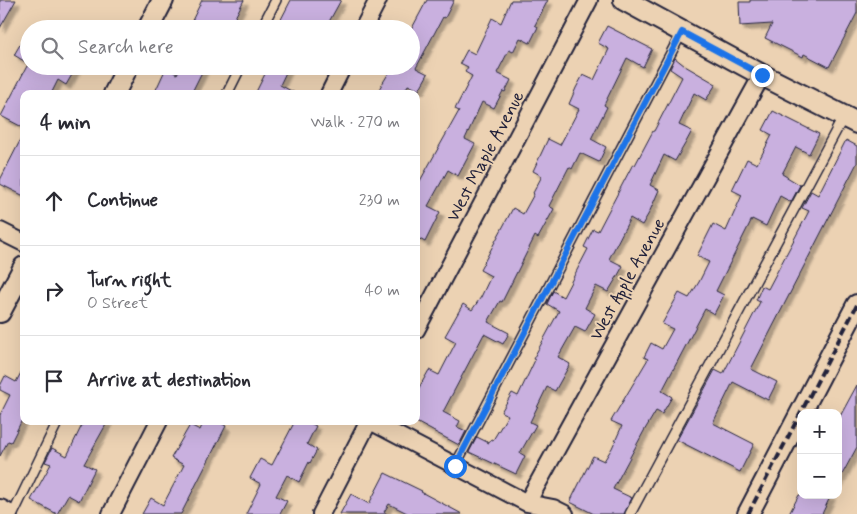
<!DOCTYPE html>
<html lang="en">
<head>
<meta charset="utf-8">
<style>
	body { margin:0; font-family:Mynerve,sans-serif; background:#f2f2f3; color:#2b2b33 }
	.controls { position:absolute; right:15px; bottom:15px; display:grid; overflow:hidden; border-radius:10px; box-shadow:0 5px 20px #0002 }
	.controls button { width:45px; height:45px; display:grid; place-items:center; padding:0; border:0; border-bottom:1px solid #e1e1e2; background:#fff; color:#2b2b33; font:25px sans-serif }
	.stop { position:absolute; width:15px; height:15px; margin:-11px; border:4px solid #1a73e8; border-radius:50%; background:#fff }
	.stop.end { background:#1a73e8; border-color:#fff; box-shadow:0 1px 5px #0008 }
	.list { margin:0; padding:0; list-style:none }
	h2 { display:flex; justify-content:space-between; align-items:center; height:65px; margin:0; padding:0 20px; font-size:21px }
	h2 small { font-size:16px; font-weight:400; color:#7c7c81 }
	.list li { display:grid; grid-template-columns:32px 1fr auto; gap:15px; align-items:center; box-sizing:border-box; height:90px; padding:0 20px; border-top:1px solid #e1e1e2 }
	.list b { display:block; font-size:19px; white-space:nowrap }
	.list p { margin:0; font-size:16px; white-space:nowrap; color:#7c7c81 }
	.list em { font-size:16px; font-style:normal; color:#7c7c81 }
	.icon { flex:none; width:28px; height:28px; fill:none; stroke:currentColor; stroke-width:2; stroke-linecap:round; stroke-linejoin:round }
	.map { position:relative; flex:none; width:857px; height:514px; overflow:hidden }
	.search { position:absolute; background:#fff; box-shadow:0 5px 20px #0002; left:20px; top:20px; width:400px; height:55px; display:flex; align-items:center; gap:12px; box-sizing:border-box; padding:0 18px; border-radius:28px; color:#7c7c81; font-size:19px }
	.panel { position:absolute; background:#fff; box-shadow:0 5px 20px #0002; left:20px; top:90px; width:400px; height:335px; border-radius:10px }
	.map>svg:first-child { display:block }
</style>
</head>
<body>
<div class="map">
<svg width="857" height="514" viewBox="0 0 857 514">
	<defs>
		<filter id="shadow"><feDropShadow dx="4.5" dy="4.5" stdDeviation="1" flood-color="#0004"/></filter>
	</defs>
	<rect width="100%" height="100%" fill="#ecd2b3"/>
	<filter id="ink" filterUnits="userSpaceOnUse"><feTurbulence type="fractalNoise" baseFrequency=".02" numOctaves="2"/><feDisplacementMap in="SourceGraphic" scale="10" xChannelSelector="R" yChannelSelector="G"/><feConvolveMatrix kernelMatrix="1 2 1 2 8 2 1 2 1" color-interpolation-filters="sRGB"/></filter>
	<g filter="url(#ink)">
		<path fill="#c9b0df" stroke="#22223b" filter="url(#shadow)" d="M0,0h16l-16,28z
			M202,0h42l-15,29h-41z
			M291,0h50l-16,29h-49z
			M427,0h27l-9,18 -2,-1 -27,51 12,6 -9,16 -11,-5 -5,9h-27l17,-28h18v-36z
			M511,0h37l-13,25 3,2 -8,16 -10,-5 -7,14 -4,-2 -12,23 14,7 -6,12 -2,-1 -9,17 -12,-6 -17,37 10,5 -17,32 -10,-6 -20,36 12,6 -15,30 -9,-5v-49l43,-77 -4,-2 17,-33 -7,-4 3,-5 -8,-4 7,-13 8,4 17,-36 9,5z
			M750,0h107v13l-28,54 -25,-13 -1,3 -38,-19 7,-14 -32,2 -1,-24h11z
			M607,26l45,23 -9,18 -16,-9 -23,47 3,2 -16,32 15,8 -7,15 -19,-9 -8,16 -3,-2 -20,39 5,3 -16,29 -3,-2 -33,66 -2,-1 -12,21 21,11 -6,11 -19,-10 -41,78 17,9 -3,6 9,4 -7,14 -43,-23v-29l13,-23 10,5 17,-33 -11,-6 18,-32 9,6 9,-13 10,-21 -11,-6 33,-62 10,6 11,-20 -1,-1 9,-17 -9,-5 15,-32 12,6 8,-15 11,-21 -10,-5 7,-16 7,-13 11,5 15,-31 -11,-6z
			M29,29v35l-15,-9z
			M675,58l10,8 31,18 -10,16 -12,-7 -15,32 13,6 -7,13 -10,17 -11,-6 -14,30 9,5 -10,23 -7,12 -12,-7 -21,41 14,7 -6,11 -9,15 -12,-6 -11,22 10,6 -10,18 -10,-5 -17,30 12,7 -15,27 -8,-4 -17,35 6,3 -16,28 5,3 -9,18 -47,-22 8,-15 12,6 2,-4 2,1 15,-25 -7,-3 11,-19 6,3 17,-36 -2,-1 26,-48 -12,-7 6,-13 10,6 25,-48 -4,-2 9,-18 5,2 35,-67 2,1 18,-34h1l28,-54 -12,-8z
			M27,66h50l-11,19 -8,-5 -7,14h-27v34l-23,-12z
			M181,66h24l-14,28h-37l12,-26 11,6z
			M269,66h20l-9,19 17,9h-42z
			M773,111l46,23 -10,20 -13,-7 -14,27 18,11 -9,17 -11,-6 -14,30 -14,-7 -36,72 8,4 -10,19 -9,-5 -43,82 10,6 -10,17 -6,-3 -12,20 -31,58 19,9 -8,16h-30l-24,-12 23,-46 11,5 8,-13 10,-22 -11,-5 37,-62 -4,-2 7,-14 11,6 11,-20 -11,-5 17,-31 10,5 10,-16 10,-20 -12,-6 16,-32 13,7 16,-36 -10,-5 15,-31 10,5 15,-29 -9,-5z
			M24,133v63l-24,-12v-4z
			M846,140l11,6v17l-106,206 26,13 -9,18 -35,-18 -20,41 41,21 -14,28 -63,-32 38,-70 8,4 37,-72 -4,-2 6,-14 6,3 41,-78 -7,-3 9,-17 7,4z
			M24,367v49l-13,26 -3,-1 -8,15v-41l10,-20 -10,-5v-4l5,-10 11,6z
			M857,385v62l-19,35v-62z
			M84,421h24l-24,43 11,5 -16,32 -11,-6 -11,19 -26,-14 20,-36 -6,-2 7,-14 15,8z
			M204,421h13l9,5 -45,88h-39l9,-16 12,7 21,-40 -13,-7 19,-33 10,5z
			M295,421h11l10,5 -9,18 10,6 -7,13 -1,-1 -10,20 -12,-7 -11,21 11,5 -7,13h-34l15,-30 -11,-6 10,-19 12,6z
			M385,473l37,18 -1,1 41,22h-53l-20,-10 -5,8 3,2h-47l11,-20 18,10z
			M799,495h32l-9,19h-33z"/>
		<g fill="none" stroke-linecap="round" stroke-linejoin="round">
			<g stroke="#22223b" stroke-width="12">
				<path id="service" d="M261,29l15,-29
					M227,94l14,-28
					M455,466l227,-434
					M13,514l45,-93
					M630,514l214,-398"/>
			</g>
			<g stroke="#22223b" stroke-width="20">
				<path id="minor" d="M363,29l15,-29
					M329,94l14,-28
					M0,231l24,12
					M416,330l173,-330
					M370,421l157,82 26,5 12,6
					M527,503l235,-428
					M111,514l48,-93
					M321,514l48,-93"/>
			</g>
			<g stroke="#22223b" stroke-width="24">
				<path id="tertiary" d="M624,0l138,75 95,48
					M148,29l15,-29
					M114,94l14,-28
					M0,312l24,-45
					M0,510l7,4
					M748,514l109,-209"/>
			</g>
			<use href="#service" stroke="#ecd2b3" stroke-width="9"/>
			<use href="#minor" stroke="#ecd2b3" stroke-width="16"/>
			<use href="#tertiary" stroke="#ecd2b3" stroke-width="20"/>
			<path stroke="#22223b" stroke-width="4" stroke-dasharray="8 4" stroke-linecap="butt" d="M748,514l109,-209"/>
		</g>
	</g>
	<g fill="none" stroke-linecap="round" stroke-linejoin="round" filter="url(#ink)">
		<path stroke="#1a73e8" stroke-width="6" d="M455,466l227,-434 80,43"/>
	</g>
	<g text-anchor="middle" stroke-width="4" stroke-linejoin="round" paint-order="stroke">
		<g font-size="18" fill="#22223b" stroke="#ecd2b3">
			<text transform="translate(485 156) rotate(-62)" y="6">West Maple Avenue</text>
			<text transform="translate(627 279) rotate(-61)" y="6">West Apple Avenue</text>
		</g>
	</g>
</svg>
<div class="controls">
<button>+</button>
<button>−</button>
</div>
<div class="stop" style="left:455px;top:466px"></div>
<div class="stop end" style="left:762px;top:75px"></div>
<div class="search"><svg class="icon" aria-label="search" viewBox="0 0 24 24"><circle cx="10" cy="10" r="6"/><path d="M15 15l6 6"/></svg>Search here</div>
<section class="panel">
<h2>4 min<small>Walk · 270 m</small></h2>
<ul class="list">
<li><svg class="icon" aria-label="ahead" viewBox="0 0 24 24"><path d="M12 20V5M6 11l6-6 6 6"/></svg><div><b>Continue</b></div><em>230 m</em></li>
<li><svg class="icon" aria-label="right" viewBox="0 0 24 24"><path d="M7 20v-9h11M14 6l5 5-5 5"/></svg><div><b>Turn right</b><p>O Street</p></div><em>40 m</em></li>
<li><svg class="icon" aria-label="arrive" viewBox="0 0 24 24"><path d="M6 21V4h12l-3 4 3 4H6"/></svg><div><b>Arrive at destination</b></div></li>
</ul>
</section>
</div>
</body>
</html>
